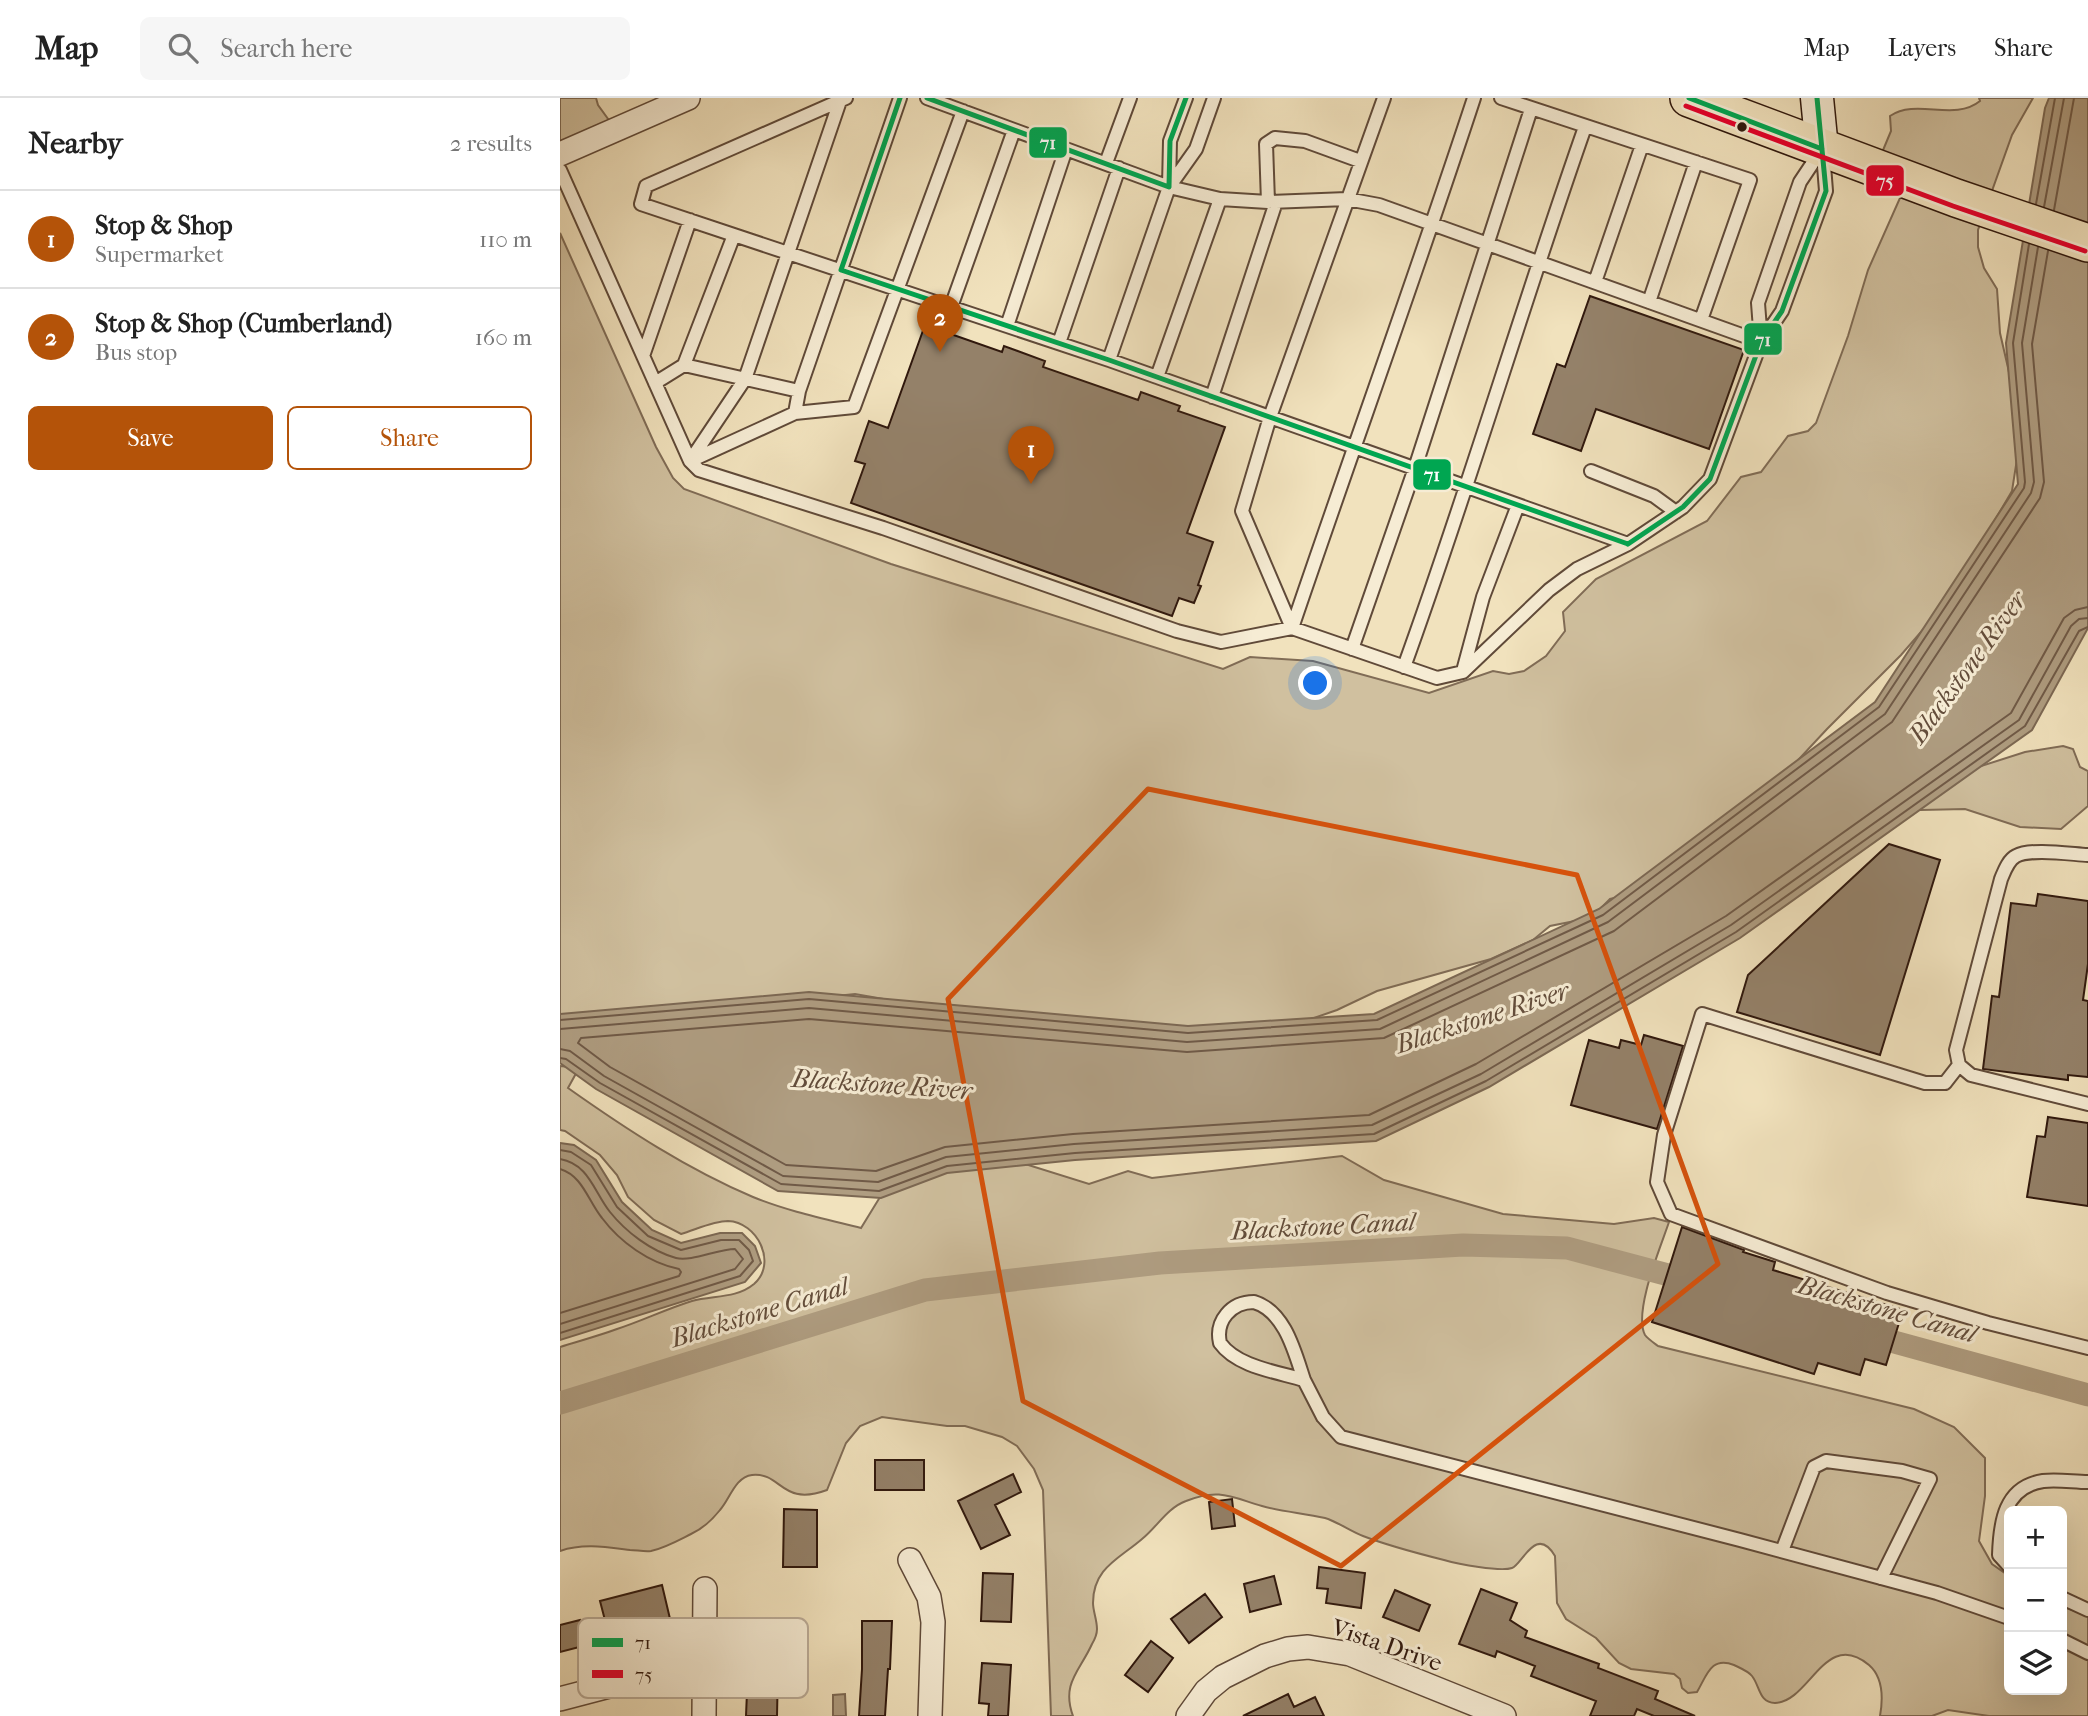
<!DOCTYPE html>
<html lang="en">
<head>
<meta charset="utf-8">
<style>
	body { margin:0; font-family:"IM FELL French Canon",serif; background:#f6f6f6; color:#222 }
	.controls { position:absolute; right:21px; bottom:21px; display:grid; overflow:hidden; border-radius:10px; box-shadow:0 7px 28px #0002 }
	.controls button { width:63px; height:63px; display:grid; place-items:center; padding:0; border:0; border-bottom:2px solid #e0e0e0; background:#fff; color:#222; font:35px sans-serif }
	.you { position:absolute; left:756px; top:586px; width:24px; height:24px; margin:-18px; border:5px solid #fff; border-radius:50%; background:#1a73e8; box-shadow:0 0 0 10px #1a73e833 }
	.badge { display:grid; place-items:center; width:46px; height:46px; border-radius:50%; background:#b45309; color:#fff; font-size:23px; font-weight:700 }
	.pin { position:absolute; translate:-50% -58px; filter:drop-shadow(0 2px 4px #0008) }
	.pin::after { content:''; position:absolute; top:37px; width:24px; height:21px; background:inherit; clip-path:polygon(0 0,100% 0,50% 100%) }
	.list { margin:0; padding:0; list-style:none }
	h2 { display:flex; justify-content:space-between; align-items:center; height:91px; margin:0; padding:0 28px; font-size:30px }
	h2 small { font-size:23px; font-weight:400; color:#767676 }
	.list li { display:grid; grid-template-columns:46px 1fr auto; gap:21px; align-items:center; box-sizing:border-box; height:98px; padding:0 28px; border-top:2px solid #e0e0e0 }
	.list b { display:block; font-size:26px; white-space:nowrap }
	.list p { margin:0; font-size:23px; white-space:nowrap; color:#767676 }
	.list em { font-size:23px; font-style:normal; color:#767676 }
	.actions { display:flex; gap:14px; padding:21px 28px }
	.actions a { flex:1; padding:16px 0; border:2px solid #b45309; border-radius:10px; text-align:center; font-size:24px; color:#b45309 }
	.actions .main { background:#b45309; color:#fff }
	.icon { flex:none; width:38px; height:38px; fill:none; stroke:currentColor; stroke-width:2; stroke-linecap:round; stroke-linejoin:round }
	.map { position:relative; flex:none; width:1528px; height:1618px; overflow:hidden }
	header { display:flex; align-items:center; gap:42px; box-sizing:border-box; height:98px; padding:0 35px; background:#fff; border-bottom:2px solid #e0e0e0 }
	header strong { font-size:33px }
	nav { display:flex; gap:38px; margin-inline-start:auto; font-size:24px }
	.search { width:490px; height:63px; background:#f6f6f6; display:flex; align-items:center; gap:18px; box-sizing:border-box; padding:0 24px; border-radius:10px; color:#767676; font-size:26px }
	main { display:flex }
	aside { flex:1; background:#fff }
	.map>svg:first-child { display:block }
</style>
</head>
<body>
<header>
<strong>Map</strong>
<div class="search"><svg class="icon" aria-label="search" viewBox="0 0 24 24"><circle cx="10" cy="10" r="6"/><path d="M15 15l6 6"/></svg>Search here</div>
<nav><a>Map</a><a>Layers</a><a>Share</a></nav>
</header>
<main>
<aside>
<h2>Nearby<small>2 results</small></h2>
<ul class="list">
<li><span class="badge">1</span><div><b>Stop &amp; Shop</b><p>Supermarket</p></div><em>110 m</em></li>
<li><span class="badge">2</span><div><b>Stop &amp; Shop (Cumberland)</b><p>Bus stop</p></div><em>160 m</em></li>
</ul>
<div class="actions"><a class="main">Save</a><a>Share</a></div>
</aside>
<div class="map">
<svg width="1528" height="1618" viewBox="0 0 1528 1618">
	<rect width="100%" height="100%" fill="#f1e2bd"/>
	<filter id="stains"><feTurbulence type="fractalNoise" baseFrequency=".00286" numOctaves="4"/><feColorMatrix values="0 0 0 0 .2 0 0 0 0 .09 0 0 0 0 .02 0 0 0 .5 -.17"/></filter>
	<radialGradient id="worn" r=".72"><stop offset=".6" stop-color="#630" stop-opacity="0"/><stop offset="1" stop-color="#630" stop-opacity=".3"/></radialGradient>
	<path fill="#d0c09f" stroke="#806c56" stroke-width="2" d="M0,0h36l2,7 21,29 -59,28z
		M1419,0h54l-21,37 -34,95v17l6,21 13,21 3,44 15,65 2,61 -5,32 -65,111 -46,53 -74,74 -69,74 -126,91 -22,5 -10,10 -20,11 -30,6 -17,14 -42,19 -114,32 -40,19 -26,9 -66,14 -350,-32 -40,-7 -295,31v-792l96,214 17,31 11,11 207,75 332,105 27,-12 63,4 116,32 64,-22 16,3 15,-3 22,-15 19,-25 -2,-19 33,-33 111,-58 34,-44 20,-5 27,-36 20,-5 8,-8 32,-87 20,-66 36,-81 -28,-22 15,-36 -1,-15c27,-18 64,6 90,-15z
		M1503,648l10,3 7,18 8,4v35l-27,23 -41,-2 -55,-18 -86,2 21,-19 125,-40z
		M0,968l19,2 -11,20c58,41 119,81 185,109 34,14 72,22 108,31l27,-44 15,-17 119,-4 67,21 39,-13 24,7 190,-22 42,24 119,34 111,10 40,-6 15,4c-8,24 -36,90 -24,113 3,4 9,8 13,11l256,63 40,18 31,31v38l-6,45 13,23 17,12v114h53v-84l26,10v100h-99l-41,-6 -16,6h-52c3,-17 4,-38 -11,-51 -44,-37 -59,37 -94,38 -16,0 -15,-17 -23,-27 -4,-5 -12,-8 -18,-11 -23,-9 -27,10 -37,27l-9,1 -6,-5 -2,-9 -6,-5 -43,-5 -12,-6 -23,-25 -30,-19 -9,-16 -2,-47c-19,-32 -33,9 -43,12 -12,4 -54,-4 -68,-8 -28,-7 -55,-14 -81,-24 -13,-5 -25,-14 -38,-18 -21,-5 -43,-6 -63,-12 -31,-9 -43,-18 -76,-5 -19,7 -29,26 -44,38 -23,20 -49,29 -49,64 0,8 4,17 4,26 0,5 -2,10 -5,15 -12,27 -31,39 -19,72h-22l-8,-226 -9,-21 -17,-23 -15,-9 -37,-11h-18l-65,-9 -22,9 -14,17 -19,47c-46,17 -45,-18 -75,-15 -17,2 -22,24 -32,35 -8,10 -18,19 -29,24 -12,6 -26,14 -40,17 -6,1 -15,-1 -21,-1 -24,-3 -47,-7 -70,1v-204c19,-6 38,-11 57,-18 25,-8 49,-20 75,-28 20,-6 44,-2 62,-17 24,-21 3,-62 -26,-63 -15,0 -33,9 -47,13l-27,-14 -26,-23 -11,-22 -17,-20 -35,-24 -5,-1z"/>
	<path fill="#af9d81" stroke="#7c6853" stroke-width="2" d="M1489,0h39v530l-56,102 -292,208 -251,149 -113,54 -301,19 -128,13 -66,25 -103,-7 -182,-102 -36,-26v-49l249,-22 379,34 186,-12 225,-105 276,-207 143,-218 -12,-141 39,-235z
		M0,1045l14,2 22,15 26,42 30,28 29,13 39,-10h22l13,13 6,17 -16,19 -185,58z
		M285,1596l1,22h-13v-21z"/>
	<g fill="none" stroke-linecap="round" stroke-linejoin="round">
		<path stroke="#705a47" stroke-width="2" d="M1476,106l19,-106
			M1484,109l20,-109
			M1494,112l20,-112
			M1488,153l-16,93 12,138 -4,16 -148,224 -278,209 -230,107 -197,14 -378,-33 -228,19 -3,5 32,24 176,98 90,6 69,-24 128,-13 296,-19 107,-51 250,-148 285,-203 53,-95 11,-8 13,-3
			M0,922l249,-21 379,34 189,-13 226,-105 276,-208 145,-219 1,-6 -12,-139 16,-99
			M0,931l249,-21 378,34 193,-13 228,-107 277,-208 146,-221 3,-11 -12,-139 16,-96
			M0,951l10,2 34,25 179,100 95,6 68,-25 128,-13 298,-19 109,-51 250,-149 288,-205 52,-94 8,-7 9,-1
			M0,960l6,1 34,24 181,101 98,7 68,-25 128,-13 299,-19 112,-53 250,-149 289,-206 54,-95 9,-4
			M0,1052l11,2 20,13 26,42 31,29 33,14 40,-10h18l10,10 4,11 -13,15 -180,57
			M0,1061c29,5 34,33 50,53 16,20 41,39 66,46 15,4 42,-9 59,-9l8,10 -8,10 -175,55
			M0,1071c23,7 28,32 42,49 18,24 47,45 77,51l2,3 -2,4 -119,37"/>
		<path stroke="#af9d81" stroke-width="23" d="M1305,1236l223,61
			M0,1305l365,-113 235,-27 303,-18 104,3 128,34"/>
	</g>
	<path fill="#948169" stroke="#30180d" stroke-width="2" d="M1030,198l154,54 -35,99 -113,-40 -15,42 -48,-17 24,-70 8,3z
		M365,227l77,27 2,-6 41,15 -2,6 95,33 3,-8 39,14 -2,5 47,16 -38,106 26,9 -15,43 3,1 -7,17 -15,-5 -7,18 -321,-113 14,-39 -10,-3 14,-40 19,7z
		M1329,746l51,16 -60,195 -143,-43 11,-37z
		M1478,796l50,7v63l-5,36 5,1v76l-20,-2v5l-85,-11 9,-73 7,1 12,-94 25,3z
		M1084,937l39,11 -26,83 -86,-24 18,-65 30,8 2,-8 20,5z
		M1488,1019l40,6v83l-61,-9 10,-61 8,1z
		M1122,1129l62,23 -1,2 32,10 -2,8 130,40 -17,55 -21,-6 -5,16 -42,-12 -4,11 -162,-52z
		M315,1362h49v30h-49z
		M453,1376l8,18 -26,13 15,30 -29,14 -23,-48z
		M672,1401l3,27 -23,3 -3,-27z
		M224,1411l33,1v57h-34z
		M759,1469l46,6 -4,35 -35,-5 2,-14 -11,-1z
		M423,1475l30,1 -2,48 -30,-1z
		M714,1478l7,28 -31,8 -6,-28z
		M102,1487l9,38 -43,11 -2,-11 -19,5 -7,-27z
		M921,1491l36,14 -7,17 17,11 -2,6 74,27 -1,4 60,23 -3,8 40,17h-41l-17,-7 -3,7h-44l6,-15 -65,-25 4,-10 -38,-15 -2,6 -36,-13z
		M835,1492l35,15 -11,26 -36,-14z
		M645,1496l17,23 -33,26 -18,-24z
		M185,1520l34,1 -2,97h-31l2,-48h-3z
		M20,1522l7,25 -27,7v-27z
		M302,1523h30l-2,48h-2l-3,47h-26l3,-47z
		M591,1543l22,17 -25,34 -23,-17z
		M422,1565l29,2 -3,51h-20l1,-12 -10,-1z
		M728,1596l6,13 21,-10 9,19h-81z"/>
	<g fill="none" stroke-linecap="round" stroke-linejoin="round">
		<g stroke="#604a39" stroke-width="16">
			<path id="lane" d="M286,0l-200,88 -5,18 468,156 519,184
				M367,0l242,89 51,12 48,3 79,-3 32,6 382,137
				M941,0l249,82 -49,140
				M280,3l-95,278 -55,82 105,-48 4,-22 101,-293
				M546,65l24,-65
				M0,72l130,291 9,9 184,58 294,103 44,11 71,-14 145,50 26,-6 86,-82 28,-21 51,-25 55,-37 27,-28 51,-137 21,-31 44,-120 -3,-38
				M609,88l1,-45 16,-43
				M708,104l-2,-58 9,-6 30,3 55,20
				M1035,184l47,-137
				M1089,204l47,-140
				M391,209l63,-177
				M447,228l59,-177
				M1201,244l-3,-39 42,-121 20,-30
				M499,245l60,-175
				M83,258l47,-136
				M549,262l60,-173 27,-38 18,-51
				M124,267l50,-130
				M597,279l63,-178
				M95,285l29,-18 115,26
				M652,299l64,-195
				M235,315l59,-6 109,-296
				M1031,373l63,25 22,16
				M732,530l-50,-117 28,-94 114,-319
				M732,530c60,-177 124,-353 182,-530
				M792,551l63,-181 116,-359
				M844,569c65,-179 118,-361 181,-540
				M903,573l20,-74 35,-92
				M1528,757c-18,-1 -57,-7 -72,1 -8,4 -12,16 -15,23l-45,171 3,15 12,10 117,29
				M1399,967l-14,18h-20l-223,-69 -38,121 -7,47 14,32 216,79 101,30 100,25
				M694,1204c31,9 41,51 50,78 -26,-8 -67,-13 -84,-37 -5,-22 11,-41 34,-41z
				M744,1282l19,37 18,20 399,103 197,53 72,25
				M1222,1453l32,-84 12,-6 76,10 28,8 -49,99
				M1449,1468l-10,-11c1,-32 5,-68 44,-74 14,-2 31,1 45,1
				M1502,1500l26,12
				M1502,1542l26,13"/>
		</g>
		<g stroke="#604a39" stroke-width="26">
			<path id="street" d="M0,56l128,-56
				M350,1462l19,37 4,25 -3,94
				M0,1601l103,-27 43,-6
				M144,1618l1,-127
				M628,1618l18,-25 17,-14 42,-21 23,-7 20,-2 42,7 154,62"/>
		</g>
		<g stroke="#30180d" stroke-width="35">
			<path id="secondary" d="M1257,0l5,51"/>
		</g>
		<g stroke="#30180d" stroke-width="40">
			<path id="primary" d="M1129,0l267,100 132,45"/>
		</g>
		<use href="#lane" stroke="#f6ecd4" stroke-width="12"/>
		<use href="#street" stroke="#f6ecd4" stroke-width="23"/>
		<use href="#secondary" stroke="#f6ecd4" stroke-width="32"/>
		<use href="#primary" stroke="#f1e2bd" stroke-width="37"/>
		<g stroke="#f6ecd4" stroke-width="10">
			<path id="bus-1" d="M367,0l242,89
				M1129,0l133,51
				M609,89l1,-46 16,-43
				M281,172l268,90 519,184
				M281,172l59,-172
				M1068,446l55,-37 27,-28 51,-137 21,-31 44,-120 -9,-93"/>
		</g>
		<g stroke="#f6ecd4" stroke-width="10">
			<path id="bus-2" d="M1126,8l267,100 132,45"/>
		</g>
		<use href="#bus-1" stroke="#00a651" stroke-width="5"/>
		<use href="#bus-2" stroke="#e4002b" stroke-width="5"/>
	</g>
	<path fill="none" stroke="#d6520c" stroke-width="5" stroke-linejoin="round" d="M588,691l429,86 141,389 -377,302 -318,-165 -75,-402z"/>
	<circle fill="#30180d" stroke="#f6ecd4" stroke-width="2.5" cx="1182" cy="29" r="6"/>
	<g text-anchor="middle" stroke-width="6" stroke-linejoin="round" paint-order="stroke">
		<g font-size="24" fill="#30180d" stroke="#f6ecd4">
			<text transform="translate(827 1547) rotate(19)" y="8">Vista Drive</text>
		</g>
		<g font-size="26" font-style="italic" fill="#634d3b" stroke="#f6ecd4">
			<text transform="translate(1407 569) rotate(-54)" y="9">Blackstone River</text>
			<text transform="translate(922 919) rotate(-18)" y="9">Blackstone River</text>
			<text transform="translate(322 986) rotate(4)" y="9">Blackstone River</text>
			<text transform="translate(763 1128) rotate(-3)" y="9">Blackstone Canal</text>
			<text transform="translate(1327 1211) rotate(16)" y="9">Blackstone Canal</text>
			<text transform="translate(199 1214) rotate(-17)" y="9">Blackstone Canal</text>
		</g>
	</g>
	<rect x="18" y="1520" width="230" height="80" rx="10" fill="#f6ecd4" stroke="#bbac98" stroke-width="2"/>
	<rect x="32" y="1540" width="31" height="9" fill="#00a651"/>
	<rect x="32" y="1572" width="31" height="8" fill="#e4002b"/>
	<g font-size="19" fill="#30180d">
		<text x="75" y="1551">71</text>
		<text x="75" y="1583">75</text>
	</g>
	<g stroke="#f6ecd4" stroke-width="2.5">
		<rect x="468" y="28" width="40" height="33" rx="7" fill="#00a651"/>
		<rect x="1305" y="66" width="40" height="33" rx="7" fill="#e4002b"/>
		<rect x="1183" y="224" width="40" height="34" rx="7" fill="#00a651"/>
		<rect x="852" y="360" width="40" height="33" rx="7" fill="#00a651"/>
	</g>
	<g font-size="19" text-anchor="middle" font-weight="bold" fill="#fff">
		<text x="488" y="51">71</text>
		<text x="1325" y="89">75</text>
		<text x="1203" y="248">71</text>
		<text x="872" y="383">71</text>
	</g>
	<rect width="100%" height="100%" filter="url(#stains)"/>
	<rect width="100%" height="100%" fill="url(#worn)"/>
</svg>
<div class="controls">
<button>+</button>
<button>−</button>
<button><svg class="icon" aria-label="layers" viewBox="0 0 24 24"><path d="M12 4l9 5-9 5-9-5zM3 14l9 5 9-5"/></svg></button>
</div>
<div class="you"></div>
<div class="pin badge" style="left:471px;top:386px">1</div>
<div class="pin badge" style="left:380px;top:254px">2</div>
</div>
</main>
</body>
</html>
